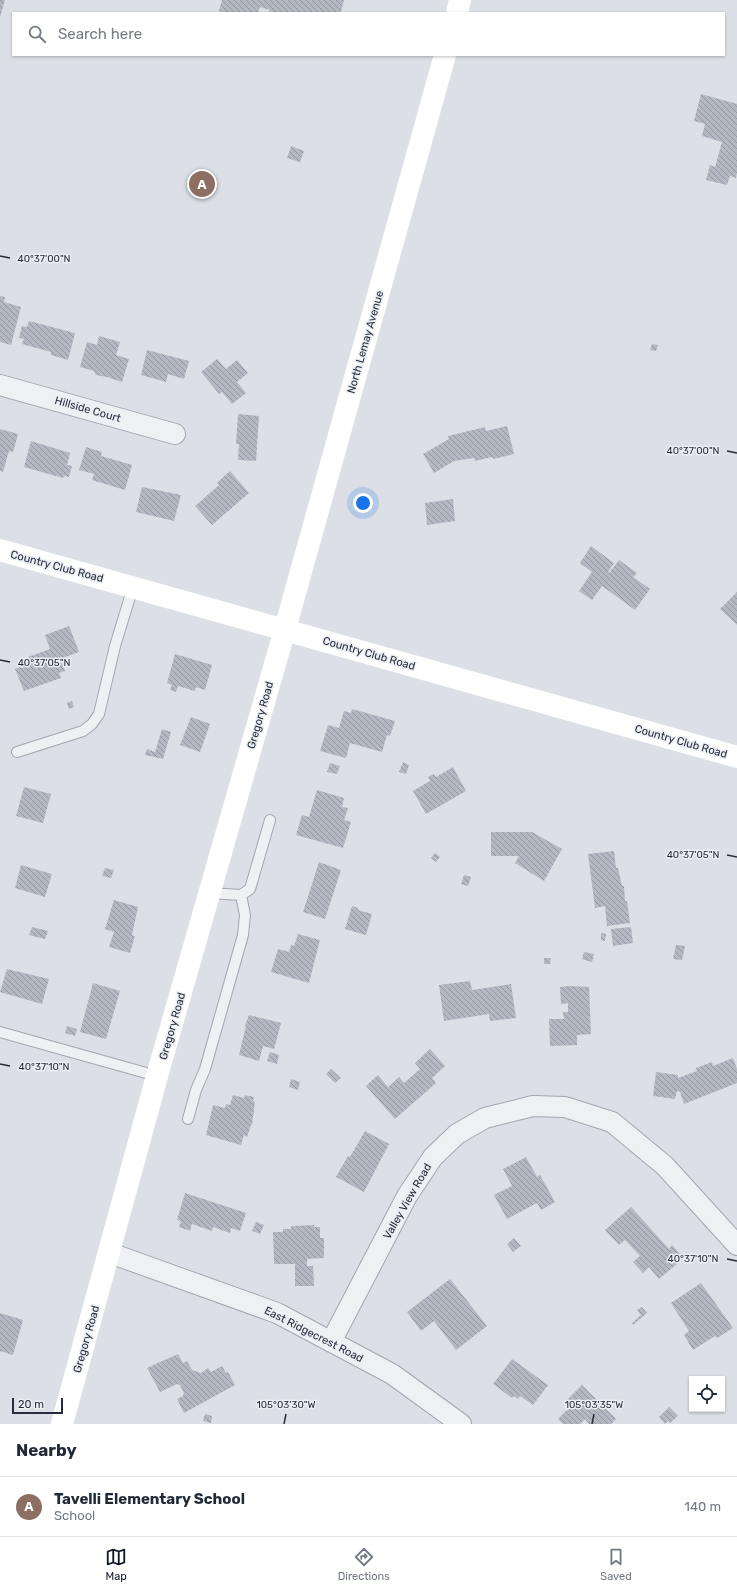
<!DOCTYPE html>
<html lang="en">
<head>
<meta charset="utf-8">
<style>
	body { margin:0; font-family:Rubik,sans-serif; background:#f6f6f7; color:#1f2937 }
	.controls { position:absolute; right:12px; bottom:12px; display:grid; overflow:hidden; border-radius:0px; box-shadow:0 1px 3px #0004 }
	.controls button { width:36px; height:36px; display:grid; place-items:center; padding:0; border:0; border-bottom:1px solid #e0e1e3; background:#fff; color:#1f2937; font:20px sans-serif }
	.scale { position:absolute; left:12px; bottom:10px; width:51px; box-sizing:border-box; padding-left:4px; border:2px solid #262c3b; border-top:0; font-size:11px; line-height:14px; white-space:nowrap; color:#262c3b; -webkit-text-stroke:3px #ebeef3; paint-order:stroke }
	.you { position:absolute; left:363px; top:503px; width:14px; height:14px; margin:-10px; border:3px solid #fff; border-radius:50%; background:#1a73e8; box-shadow:0 0 0 6px #1a73e833 }
	.badge { display:grid; place-items:center; width:26px; height:26px; border-radius:50%; background:#111827; color:#fff; font-size:13px; font-weight:700 }
	.pin { position:absolute; translate:-50% -50%; border:2px solid #fff; box-shadow:0 1px 4px #0006 }
	.list { margin:0; padding:0; list-style:none }
	h2 { display:flex; justify-content:space-between; align-items:center; height:52px; margin:0; padding:0 16px; font-size:17px }
	h2 small { font-size:13px; font-weight:400; color:#747a83 }
	.list li { display:grid; grid-template-columns:26px 1fr auto; gap:12px; align-items:center; box-sizing:border-box; height:60px; padding:0 16px; border-top:1px solid #e0e1e3 }
	.list b { display:block; font-size:15px; white-space:nowrap }
	.list p { margin:0; font-size:13px; white-space:nowrap; color:#747a83 }
	.list em { font-size:13px; font-style:normal; color:#747a83 }
	.icon { flex:none; width:22px; height:22px; fill:none; stroke:currentColor; stroke-width:2; stroke-linecap:round; stroke-linejoin:round }
	.map { position:relative; flex:none; width:737px; height:1424px; overflow:hidden }
	.search { position:absolute; background:#fff; box-shadow:0 1px 3px #0004; left:12px; right:12px; top:12px; height:44px; display:flex; align-items:center; gap:10px; box-sizing:border-box; padding:0 14px; border-radius:0px; color:#747a83; font-size:15px }
	.sheet { height:112px; background:#fff }
	nav { display:flex; justify-content:space-around; align-items:center; box-sizing:border-box; height:56px; border-top:1px solid #e0e1e3; background:#fff; font-size:11px; color:#747a83 }
	nav a { display:grid; justify-items:center; gap:2px }
	nav .on { color:#111827 }
	.map>svg:first-child { display:block }
</style>
</head>
<body>
<div class="map">
<svg width="737" height="1424" viewBox="0 0 737 1424">
	<defs>
		<pattern id="building-back-hatch" width="6" height="6" patternUnits="userSpaceOnUse"><rect width="6" height="6" fill="#b3b8c2"/><path d="M-1 5l2 2M0 0l6 6M5-1l2 2" fill="none" stroke="#91969f"/></pattern>
	</defs>
	<rect width="100%" height="100%" fill="#dcdfe5"/>
	<path fill="url(#building-back-hatch)" d="M0,0h5l-5,17z
		M222,0h122l-3,12 3,1h-72l-3,-1 1,-2 -10,-3 -2,6h-31l-8,-2z
		M701,94l36,10v68l-1,6 -6,-2 -3,9 -21,-5 4,-15 5,2 7,-25 -20,-6 3,-12 -11,-3z
		M291,146l13,5 -4,11 -13,-4z
		M0,296l5,1 -1,5 17,5 -10,38 -11,-3z
		M29,321l46,12 -7,27 -17,-5v-3l-29,-8 2,-5 -5,-1 3,-12 5,1z
		M99,336l21,6 -4,13 13,4 -7,23 -15,-5 -11,-2 -2,-4 -14,-4 7,-25 10,3z
		M652,344l6,1 -2,6 -6,-1z
		M147,350l42,11 -5,18 -16,-5 -2,8 -25,-7z
		M217,359l9,10 11,-9 11,13 -11,9 9,11 -14,11 -10,-12 -3,2 -18,-22z
		M238,414l21,2 -3,45 -18,-1 1,-16h-3z
		M507,426l7,28 -21,5 -1,-2 -17,4 -1,-3 -20,3 -20,12 -11,-19 26,-15 -1,-3 37,-9 1,4z
		M0,429l18,5 -5,18 -4,-1 -6,21 -3,-1z
		M31,441l39,12 -3,12 5,1 -3,11 -5,-1 -1,2 -39,-11z
		M86,447l16,5 -1,4 31,9 -7,25 -33,-10 2,-6 -15,-4z
		M230,471l19,22 -37,32 -17,-19 24,-21 -2,-2z
		M142,487l39,8 -7,26 -38,-9z
		M453,499l2,22 -28,4 -2,-22z
		M591,546l23,17 -6,9 1,1 10,-13 18,13 -4,4 17,12 -15,21 -33,-24 -10,14 -13,-9 13,-19 -12,-9z
		M737,592v33l-17,-16z
		M69,626l10,26 -19,7 5,12 -6,2 2,5 -37,13 -9,-22 16,-6 -3,-6 22,-8 -5,-14z
		M175,654l37,11 -7,25 -9,-3 -1,4 -17,-5 -2,6 -6,-2 2,-5 -5,-2z
		M72,701l2,6 -5,2 -2,-6z
		M352,709l43,12 -5,15 -3,-1 -5,17 -32,-9 -4,15 -26,-7 8,-26 11,3 5,-17 7,2z
		M191,717l19,7 -10,28 -20,-7z
		M162,729l9,3 -8,27 -18,-4 2,-6 8,3z
		M403,762l6,3 -3,9 -7,-2z
		M330,763l10,3 -3,8 -10,-2z
		M453,767l13,24 -40,23 -13,-23 17,-10 -2,-4 6,-3 2,3z
		M24,787l27,7 -8,29 -27,-7z
		M317,790l27,8 -2,9 6,1 -4,12 7,2 -8,26 -47,-13 6,-20 7,2z
		M491,832h41l30,17 -18,32 -29,-18 4,-7h-28z
		M614,851l2,17h2l4,18h2l1,15h2l3,22 -23,3 -2,-20 -10,2 -7,-54z
		M435,853l5,4 -4,5 -5,-4z
		M319,862l22,8 -16,49 -22,-7z
		M21,865l31,9 -7,23 -30,-9z
		M105,868l9,2 -3,8 -9,-2z
		M464,875l7,2 -3,9 -7,-2z
		M114,900l24,7 -6,28 3,1 -5,17 -21,-6 5,-15 -9,-3z
		M352,906l6,2v2l14,4 -6,21 -21,-6z
		M32,927l16,4 -3,8 -16,-4z
		M631,927l2,16 -20,3 -2,-17z
		M601,933l5,1 -1,7 -4,-1z
		M298,934l22,6 -11,43 -38,-11 7,-23 11,3 2,-7 3,1z
		M676,945l9,1 -3,14 -9,-1z
		M584,952l10,2 -2,8 -10,-3z
		M544,958h7l-1,6h-6z
		M7,969l42,10 -7,25 -42,-12z
		M470,981l2,9 39,-6 5,34 -26,3 -1,-7 -45,7 -5,-36z
		M93,983l27,8 -14,48 -26,-7z
		M569,986l20,1 2,47 -14,1v10l-27,1 -1,-27h15l-1,-7h5v-9l-7,1 -1,-17z
		M249,1015l32,8 -7,26 -11,-3 -4,15 -20,-6 7,-29h-1z
		M67,1026l10,3 -2,7 -10,-3z
		M430,1049l15,17 -13,12 4,5 -41,36 -29,-33 12,-11 10,12 11,-10 5,6 16,-14 -5,-6z
		M270,1052l9,3 -2,9 -10,-3z
		M733,1058l4,11v14l-53,21 -4,-12 -3,-1 -2,8 -22,-3 3,-24 22,3v3l19,-7 -1,-3 16,-6 1,4z
		M331,1069l10,9 -6,5 -9,-9z
		M291,1079l9,3 -2,8 -9,-3z
		M233,1095l11,3 1,-3 9,2 -1,4 2,1 -3,23h-1l-4,12 -3,-2 -3,10 -35,-10 7,-30 12,3 1,-4 4,1z
		M365,1131l24,13 -25,48 -28,-15 12,-21 2,1z
		M526,1157l11,20 3,-2 15,27 -14,8 -4,-7 -30,16 -13,-24 18,-9 -9,-17z
		M185,1193l61,20 -6,18 -9,-3 -1,5 -17,-6 -1,4 -20,-7 -2,7 -11,-4 2,-6 -4,-1z
		M631,1207l38,42 3,-4 12,13 -25,21 -10,-12 -6,6 -10,-11 7,-6 -15,-16 -6,5 -14,-15z
		M256,1222l8,3 -4,9 -8,-3z
		M314,1225v2h6v11h4v20l-17,1v7h6l1,20h-19v-22h-21l-1,-32h10v-3h8v-3z
		M514,1238l7,8 -8,6 -6,-8z
		M450,1279l37,47 -31,24 -22,-29 -13,10 -14,-19z
		M701,1283l32,45 -16,10 -2,-2 -22,14 -9,-15 5,-4 -18,-28z
		M642,1307l5,6 -14,12 -1,-2 9,-8 -4,-5z
		M0,1313l23,7 -10,35 -13,-4z
		M178,1354l5,9 4,-2 5,9 9,3 7,-5 3,4 11,-6 4,7 2,-1 7,13 -51,28 -7,-14 6,-3 1,-3 -4,-8 -3,-1 -17,8 -13,-24z
		M512,1359l36,26 -15,20 -13,-9 -2,3 -4,-3 -2,2 -19,-14z
		M582,1385l34,34 -5,5h-22l-4,-5 -5,5h-17l-5,-5 13,-13 -5,-5z
		M669,1407l9,9 -8,7 -2,-2 -3,3 -6,-7z
		M205,1414l7,2 -1,7 -8,-2z"/>
	<g fill="none" stroke-linecap="round" stroke-linejoin="round">
		<g stroke="#a2a6af" stroke-width="12">
			<path id="lane" d="M17,752l66,-21 9,-7 7,-10 16,-68 18,-59
				M209,893l32,2 9,-6 20,-69
				M0,1032l157,44
				M188,1119l8,-29 9,-21 38,-134 2,-20 -4,-20"/>
		</g>
		<g stroke="#a2a6af" stroke-width="22">
			<path id="street" d="M0,385l175,49
				M110,1253l167,60 115,61 69,50
				M331,1342l76,-146 26,-39 24,-23 28,-16 48,-12 32,1 47,15 53,44 72,79"/>
		</g>
		<use href="#lane" stroke="#eef0f4" stroke-width="10"/>
		<use href="#street" stroke="#eef0f4" stroke-width="20"/>
		<path stroke="#fff" stroke-width="22" d="M457,13l3,-13
			M0,550l737,207
			M62,1424l95,-348 128,-447 160,-574"/>
	</g>
	<path fill="none" stroke="#262c3b" stroke-width="1.5" d="M0,256l10,2M727,451l10,2M0,660l10,2M727,855l10,2M0,1064l10,2M727,1259l10,2M284,1424l2,-10M592,1424l2,-10"/>
	<g text-anchor="middle" stroke-width="3" stroke-linejoin="round" paint-order="stroke">
		<g font-size="11" fill="#262c3b" stroke="#ebeef3">
			<text transform="translate(365 342) rotate(-74)" y="4">North Lemay Avenue</text>
			<text transform="translate(88 409) rotate(16)" y="4">Hillside Court</text>
			<text transform="translate(57 566) rotate(15)" y="4">Country Club Road</text>
			<text transform="translate(369 653) rotate(16)" y="4">Country Club Road</text>
			<text transform="translate(260 715) rotate(-74)" y="4">Gregory Road</text>
			<text transform="translate(681 741) rotate(16)" y="4">Country Club Road</text>
			<text transform="translate(172 1026) rotate(-74)" y="4">Gregory Road</text>
			<text transform="translate(407 1201) rotate(-60)" y="4">Valley View Road</text>
			<text transform="translate(314 1334) rotate(27)" y="4">East Ridgecrest Road</text>
			<text transform="translate(86 1339) rotate(-74)" y="4">Gregory Road</text>
		</g>
	</g>
	<g font-size="10" text-anchor="middle" fill="#262c3b" stroke="#ebeef3" stroke-width="3" stroke-linejoin="round" paint-order="stroke">
		<text x="44" y="262">40°37'00"N</text>
		<text x="693" y="454">40°37'00"N</text>
		<text x="44" y="666">40°37'05"N</text>
		<text x="693" y="858">40°37'05"N</text>
		<text x="44" y="1070">40°37'10"N</text>
		<text x="693" y="1262">40°37'10"N</text>
		<text x="286" y="1408">105°03'30"W</text>
		<text x="594" y="1408">105°03'35"W</text>
	</g>
</svg>
<div class="controls">
<button><svg class="icon" aria-label="locate" viewBox="0 0 24 24"><circle cx="12" cy="12" r="6"/><path d="M12 2v4M12 18v4M2 12h4M18 12h4"/></svg></button>
</div>
<div class="scale">20 m</div>
<div class="you"></div>
<div class="pin badge" style="left:202px;top:184px;background:#8d6e63">A</div>
<div class="search"><svg class="icon" aria-label="search" viewBox="0 0 24 24"><circle cx="10" cy="10" r="6"/><path d="M15 15l6 6"/></svg>Search here</div>
</div>
<section class="sheet">
<h2>Nearby<small></small></h2>
<ul class="list">
<li><span class="badge" style="background:#8d6e63">A</span><div><b>Tavelli Elementary School</b><p>School</p></div><em>140 m</em></li>
</ul>
</section>
<nav>
<a class="on"><svg class="icon" aria-label="map" viewBox="0 0 24 24"><path d="M3 6l6-2 6 2 6-2v14l-6 2-6-2-6 2zM9 4v14M15 6v14"/></svg>Map</a>
<a><svg class="icon" aria-label="directions" viewBox="0 0 24 24"><path d="M12 3l9 9-9 9-9-9zM9 14v-3h6M13 9l2 2-2 2"/></svg>Directions</a>
<a><svg class="icon" aria-label="saved" viewBox="0 0 24 24"><path d="M7 4h10v16l-5-4-5 4z"/></svg>Saved</a>
</nav>
</body>
</html>
